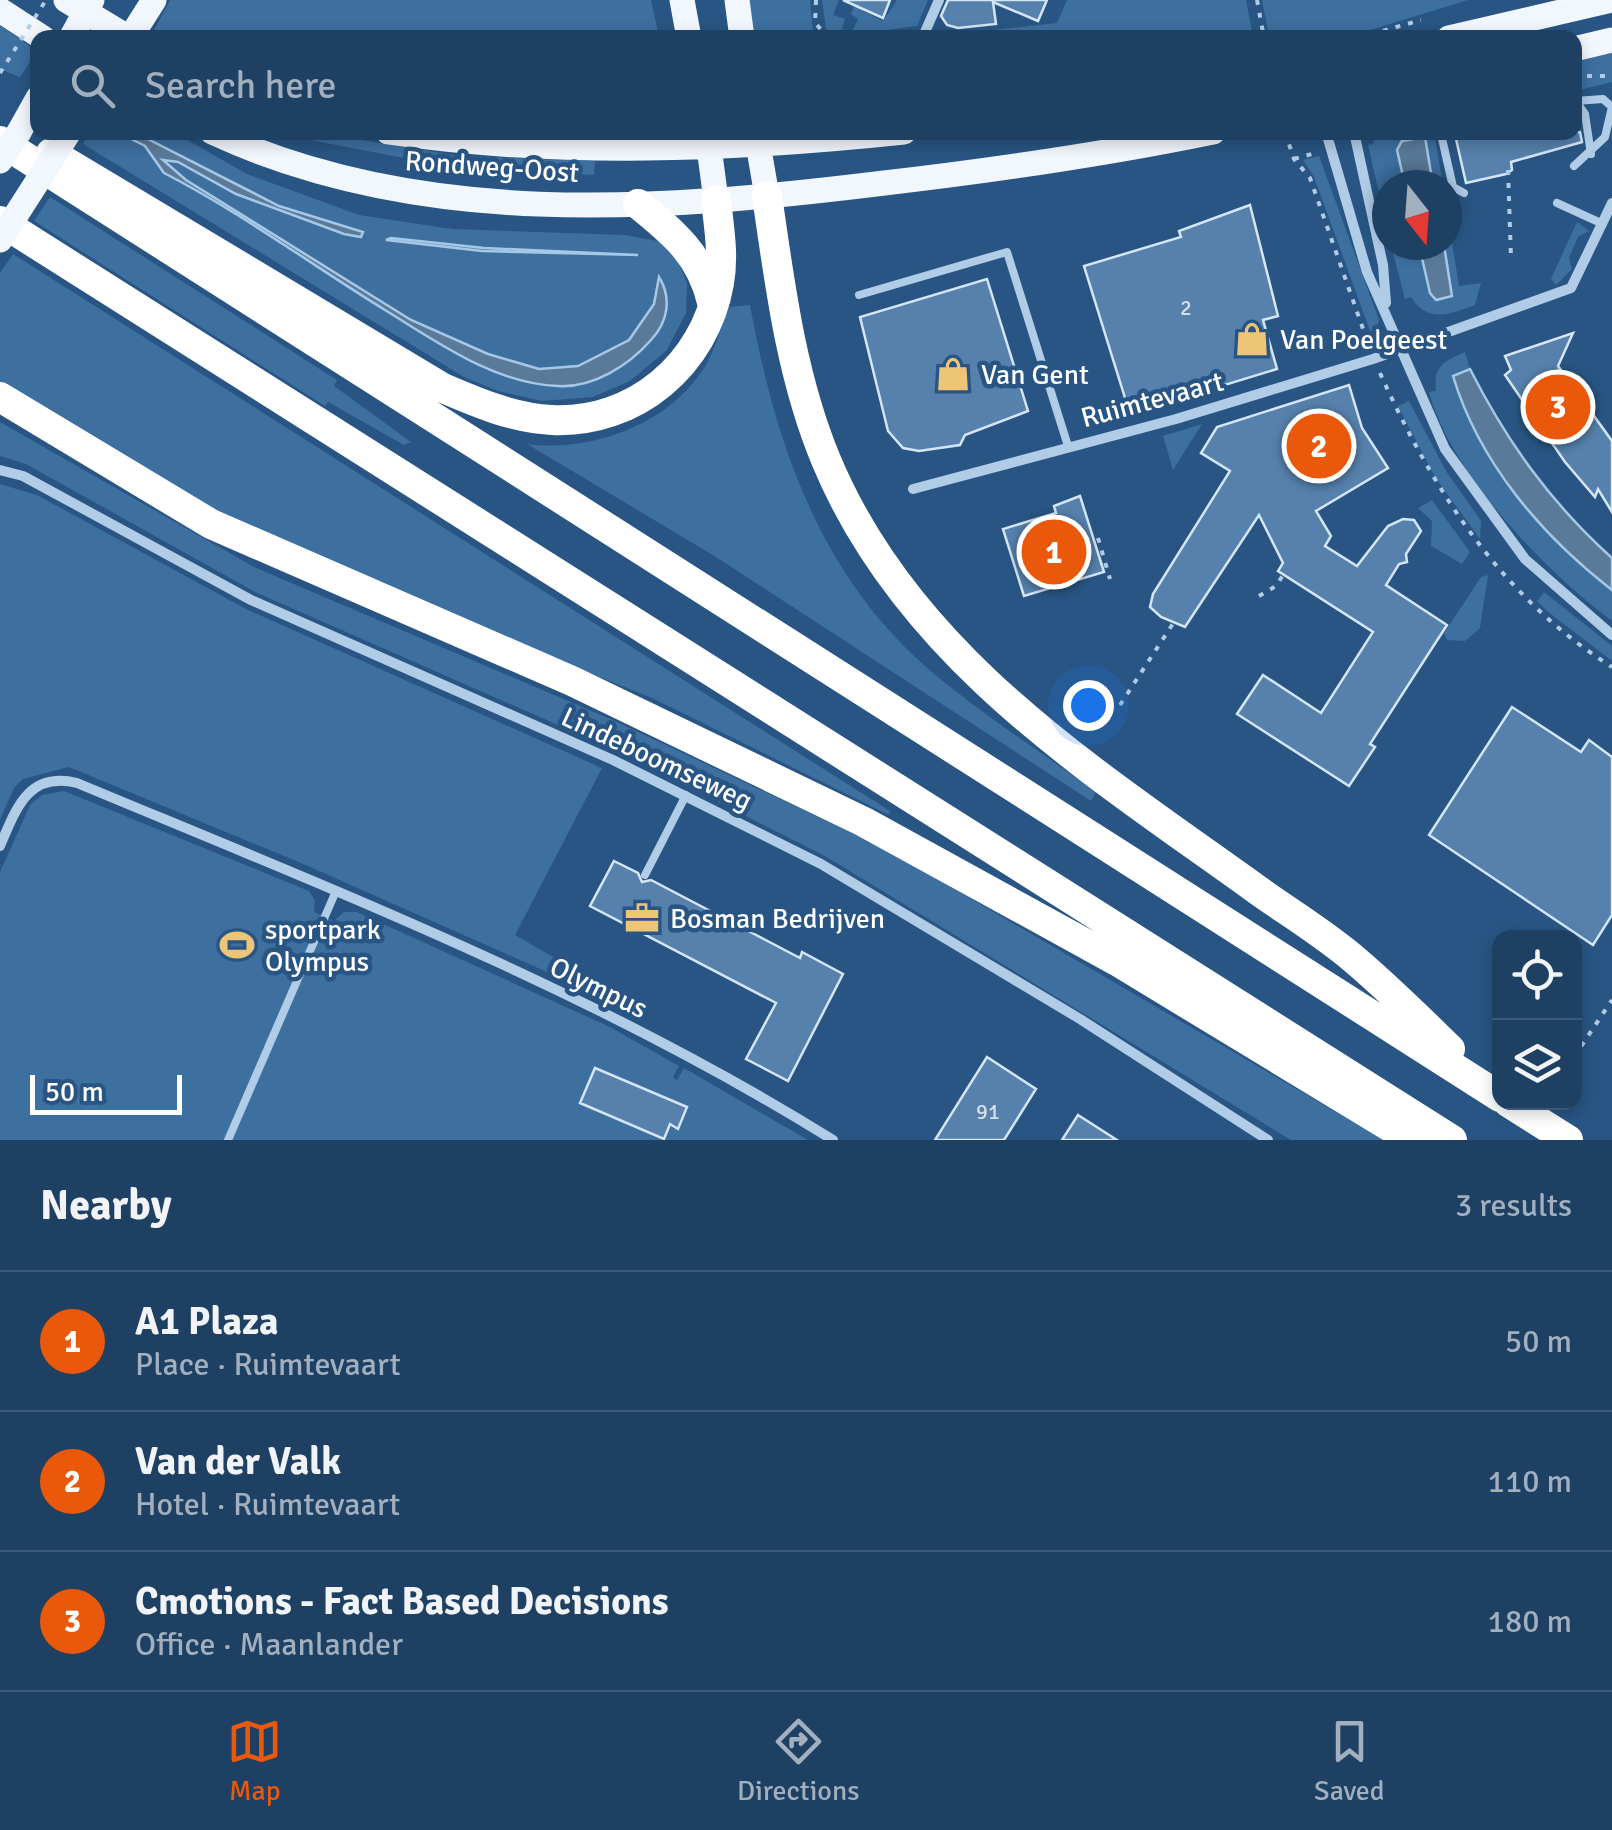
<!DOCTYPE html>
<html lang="en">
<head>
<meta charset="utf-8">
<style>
	body { margin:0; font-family:Signika,sans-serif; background:#2b4b6b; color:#f1f3f6 }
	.controls { position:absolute; right:30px; bottom:30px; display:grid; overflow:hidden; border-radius:20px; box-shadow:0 5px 15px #0003 }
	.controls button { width:90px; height:90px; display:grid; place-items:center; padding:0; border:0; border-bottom:2px solid #3c5977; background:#1e4062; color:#f1f3f6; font:50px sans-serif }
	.compass { position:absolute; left:1372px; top:170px; width:90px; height:90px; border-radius:50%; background:#1e4062; box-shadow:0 5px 15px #0003; rotate:163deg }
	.scale { position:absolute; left:30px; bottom:25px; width:152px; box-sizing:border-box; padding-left:10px; border:5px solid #fff; border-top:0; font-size:28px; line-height:35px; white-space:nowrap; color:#fff; -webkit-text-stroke:8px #285583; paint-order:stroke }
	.you { position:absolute; left:1088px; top:705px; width:35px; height:35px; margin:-25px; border:8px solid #fff; border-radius:50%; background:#1a73e8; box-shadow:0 0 0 15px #1a73e833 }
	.badge { display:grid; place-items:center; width:65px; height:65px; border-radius:50%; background:#ea580c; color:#fff; font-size:32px; font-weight:700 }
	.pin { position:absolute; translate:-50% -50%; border:5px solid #fff; box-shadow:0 2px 10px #0006 }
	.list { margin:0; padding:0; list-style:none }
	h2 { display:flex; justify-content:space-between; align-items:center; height:130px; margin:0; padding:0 40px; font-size:42px }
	h2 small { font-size:32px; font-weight:400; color:#a1afbe }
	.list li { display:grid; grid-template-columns:65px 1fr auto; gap:30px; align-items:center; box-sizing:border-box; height:140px; padding:0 40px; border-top:2px solid #3c5977 }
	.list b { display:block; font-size:38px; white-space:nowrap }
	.list p { margin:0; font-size:32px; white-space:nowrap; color:#a1afbe }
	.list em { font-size:32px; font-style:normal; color:#a1afbe }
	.icon { flex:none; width:55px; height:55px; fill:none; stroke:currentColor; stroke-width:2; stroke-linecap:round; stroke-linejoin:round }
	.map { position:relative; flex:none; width:1612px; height:1140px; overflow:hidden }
	.search { position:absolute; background:#1e4062; box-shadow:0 5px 15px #0003; left:30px; right:30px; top:30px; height:110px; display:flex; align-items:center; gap:25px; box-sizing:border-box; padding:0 35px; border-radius:20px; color:#a1afbe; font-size:38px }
	.sheet { height:550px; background:#1e4062 }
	nav { display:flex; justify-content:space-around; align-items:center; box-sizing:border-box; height:140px; border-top:2px solid #3c5977; background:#1e4062; font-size:28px; color:#a1afbe }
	nav a { display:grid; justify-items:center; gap:5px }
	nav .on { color:#ea580c }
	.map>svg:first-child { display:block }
</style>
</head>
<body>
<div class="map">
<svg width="1612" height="1140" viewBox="0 0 1612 1140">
	<rect width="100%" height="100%" fill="#285583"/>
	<path fill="#3d6f9f" d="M170,0h481l8,37 -509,1z
		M747,0h63l3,32 5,5h-65z
		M822,0h17l-6,15 12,4 -5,15 3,-5 9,3 6,-13 -7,-5 5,-14h11l-4,11 20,10 14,-21h31l-11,26 -78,10 -13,-7z
		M1067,0h179l7,37h-322l126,-14z
		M1262,0h206l-120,37h-79z
		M0,25l37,26 -17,26 -20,-8z
		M1612,51v31l-37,9 -1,-28z
		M90,133h85l72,41 112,41 93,14 173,6 38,7 12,12 12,29 -1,30 -19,37 -37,31 -37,16 -51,4 -44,-10 -34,-14 -381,-233z
		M274,133h46l139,23 136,5 -1,14 -154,-10z
		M1375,133h59l9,52h-10l-8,-48 -23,4 -5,9 8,35h-18v43l-19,-83 5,-1z
		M1319,156l60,164 -5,22 -60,-165 -11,-17z
		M50,197l287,183 -3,6 77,56 -7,3 -76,-43 -3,4 -291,-185z
		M1447,211l12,75 22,-3 -6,22c-24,9 -48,19 -64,-8l-6,2 -14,-54h28l11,48 22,3 -8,-51z
		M1577,222l12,9 -11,6 -9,21 3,11 -16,16 -5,-6z
		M13,254l877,557 -1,4 -237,-117 -143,-57 -306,-136 -203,-123v-109z
		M750,305c25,136 68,266 175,361 53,46 115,85 171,126l-5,9 -375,-244 -189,-113c67,9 149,-22 182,-85 8,-16 13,-35 20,-52z
		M1465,352l5,17 -17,7c22,70 101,168 159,214v31c-66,-49 -161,-147 -183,-229l7,-1c-3,-25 8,-30 29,-39z
		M1409,401l37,70 35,50 -1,18 -45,-62 -37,-71z
		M0,422l254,145 361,154 271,128 498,291h-93l-466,-284 -208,-105 -362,-159 -229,-128 -26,-8z
		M1202,424l-29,46 -10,-34z
		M0,484l37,11 209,114 356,159 -87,167 64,37 -4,6 -12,1 -262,-116 -232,-96 -46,12 -9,9 -14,32z
		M1432,500l38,52 -8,12 -31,-18 1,-25 -14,-13z
		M1488,575l-8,53 -15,13 -18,-1 -3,-7 37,-56z
		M1544,592l68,54v15l-65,-50 -10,-10z
		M64,791l245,100 6,10 -1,11 20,9 10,-9h13l253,115 69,39 -6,11 4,3 7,-12 124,72h-808v-268l30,-67 12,-10z"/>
	<path fill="#5b7a9a" stroke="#a6c8e7" stroke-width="2.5" d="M119,133h17l143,73 84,26 -2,5 -17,-3 -108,-40 -58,-32 -15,-2 23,20 225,140 77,34 51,15 39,-3 51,-26 25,-36 5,-27c13,21 9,45 -8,63 -22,25 -57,48 -93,46 -63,-2 -121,-44 -173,-76 -73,-45 -145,-98 -221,-137l-19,-27z
		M1425,137l8,48h-28l-8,-35 5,-9z
		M391,238l93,10 154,7 -156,-4 -96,-11z
		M1419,245h25l8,51 -16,4 -6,-7z
		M1470,369c37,73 81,134 142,189v32c-71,-55 -133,-128 -159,-214z"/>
	<path fill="#5581ac" stroke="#d4e5f5" stroke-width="2.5" d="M843,0h47l-7,18z
		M948,0h99l-9,21 -45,-19 3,22 -38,4 -11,-3 -6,-9z
		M1483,132h97l2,10 -71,20 1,8 -6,4 -40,9 -10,-44z
		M1250,205l28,111 -15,4 14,49 -147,45 -46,-148 97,-29 -2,-6z
		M987,279l41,132 -63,24 -5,10 -41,6 -16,-3 -15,-17 -28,-114z
		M1573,333l-15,33 54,75v71l-14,-23 -3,8 -30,-35 -60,-87 6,-5 -6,-14z
		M1349,385l13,43 26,40 -72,43 15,25 -6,10 32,20 31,-40 15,-7 11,1 7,11 -15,23 1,8 -8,2 -13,21 61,40 -77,119 5,3 -26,39 -112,-72 26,-39 58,38 52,-81 -95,-61 5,-8 -24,-48 -74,112 -24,-10 -11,-10 3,-13 77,-123 -29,-18 16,-26z
		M1080,496l24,76 -80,24 -21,-67 53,-16 -2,-7z
		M1512,707l69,45 8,-12 23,17v158l-19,30 -164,-110z
		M614,861l24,12 4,9 9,-2 149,78 2,-6 41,22 -55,107 -42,-22 30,-56 -186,-97z
		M987,1057l49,32 -32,51h-69z
		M595,1068l92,39 -9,22 -8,-5 -6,15 -84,-36z
		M1078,1115l39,25h-55z"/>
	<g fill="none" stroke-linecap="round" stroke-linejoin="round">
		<path stroke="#b1cce7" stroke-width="4" stroke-dasharray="5 8" stroke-linecap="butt" d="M816,0l-1,23 14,15
			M1257,0l7,38
			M876,38l34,-5
			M1358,38l63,-18
			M1574,76h38
			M1285,132l9,27 16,19 59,168
			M1294,159l25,-7
			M1508,170l3,88
			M1380,373c53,117 121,224 232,294
			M1098,538l12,41
			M1259,596l17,-10 7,-11
			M1120,705l54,-83
			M1574,1057l38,-57"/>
		<path stroke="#b1cce7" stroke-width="8" d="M1575,101l28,-2 9,8
			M1576,101l9,13 6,40
			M1446,132l-5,2 12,53 11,6
			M1574,166l31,-29 7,-30
			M1557,203l46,21
			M859,295l148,-43 61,194
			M645,875l41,-80
			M228,1140l108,-249"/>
		<path stroke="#b1cce7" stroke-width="10" d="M925,32l14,-32
			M1326,132l41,140 78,177 80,110 87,76
			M1354,132l29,133 3,38
			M0,470l23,6 228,124 362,160 208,104 259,155 188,121
			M913,489l263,-70 197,-60 198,-71 41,-85
			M0,846c16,-37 28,-75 77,-63 257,107 519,209 756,357"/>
		<path stroke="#f2f7fd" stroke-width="25" d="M66,0l63,38
			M682,0l7,38
			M737,0l5,38
			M0,10l43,28
			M130,38l24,-38
			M1449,38l163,-38
			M1574,49l38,-9
			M19,132l19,-34
			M212,132c207,96 443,79 664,52 113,-13 225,-29 337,-52
			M388,132c171,25 345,18 516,0
			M707,132l9,68
			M756,132l11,64"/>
		<path stroke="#fff" stroke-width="30" d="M0,141l1500,956
			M51,153l392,235c35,15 70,30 109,32 83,4 153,-56 167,-137 5,-28 0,-55 -3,-83
			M767,196c13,89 24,180 59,264 81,195 262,308 426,426 34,25 72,47 104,75 33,28 63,58 94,88
			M638,204c36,29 63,51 74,98
			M0,221l1452,919
			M0,397l211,127 361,157 292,141 253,139 295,179
			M1508,1102l60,38"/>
		<path stroke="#b1cce7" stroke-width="4" stroke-dasharray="5 8" stroke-linecap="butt" d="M0,73l46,-73"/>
		<path stroke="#f2f7fd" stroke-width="25" d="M71,38l21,-38
			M0,161l19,-29
			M0,240l69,-108"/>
	</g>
	<defs>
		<g id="shop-bare" transform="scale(2.7)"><path d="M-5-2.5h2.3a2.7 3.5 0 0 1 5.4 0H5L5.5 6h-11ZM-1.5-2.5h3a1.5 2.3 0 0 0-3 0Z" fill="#eec577" stroke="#285583" stroke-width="2.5" paint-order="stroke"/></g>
		<g id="office-bare" transform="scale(2.7)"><path d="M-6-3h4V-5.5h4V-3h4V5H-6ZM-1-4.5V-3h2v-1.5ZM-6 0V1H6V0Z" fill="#eec577" stroke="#285583" stroke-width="2.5" paint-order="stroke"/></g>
		<g id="stadium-bare" transform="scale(2.7)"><path d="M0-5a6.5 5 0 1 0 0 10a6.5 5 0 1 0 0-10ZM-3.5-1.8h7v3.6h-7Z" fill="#eec577" stroke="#285583" stroke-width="2.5" paint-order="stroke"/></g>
	</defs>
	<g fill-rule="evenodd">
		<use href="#shop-bare" x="1252" y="339"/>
		<use href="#shop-bare" x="953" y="374"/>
		<use href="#office-bare" x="642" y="918"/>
		<use href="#stadium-bare" x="237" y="945"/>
	</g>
	<g text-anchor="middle" stroke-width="9" stroke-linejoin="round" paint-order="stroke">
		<g font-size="22" fill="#d4e0ea">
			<text x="1186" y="315">2</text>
			<text x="988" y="1119">91</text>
		</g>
		<g font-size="28" fill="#fff" stroke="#285583">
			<text transform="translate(492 166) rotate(4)" y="10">Rondweg-Oost</text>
			<text transform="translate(1152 399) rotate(-15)" y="10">Ruimtevaart</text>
			<text transform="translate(657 758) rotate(25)" y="10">Lindeboomseweg</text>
			<text transform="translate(599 987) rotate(26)" y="10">Olympus</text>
		</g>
		<g font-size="28" fill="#fff" stroke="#285583" text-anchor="start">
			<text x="1280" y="349">Van Poelgeest</text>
			<text x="981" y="384">Van Gent</text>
			<text x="670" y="928">Bosman Bedrijven</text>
			<text x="265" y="939">sportpark<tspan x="265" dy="32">Olympus</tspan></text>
		</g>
	</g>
</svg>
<div class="controls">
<button><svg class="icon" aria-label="locate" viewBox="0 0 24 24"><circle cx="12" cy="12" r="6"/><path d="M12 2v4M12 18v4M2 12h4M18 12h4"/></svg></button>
<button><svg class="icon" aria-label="layers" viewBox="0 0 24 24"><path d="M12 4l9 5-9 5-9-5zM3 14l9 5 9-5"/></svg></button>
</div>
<svg class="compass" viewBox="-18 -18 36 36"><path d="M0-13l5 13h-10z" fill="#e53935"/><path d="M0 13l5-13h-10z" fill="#a1afbe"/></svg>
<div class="scale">50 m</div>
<div class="you"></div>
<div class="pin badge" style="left:1054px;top:552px">1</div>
<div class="pin badge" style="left:1319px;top:446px">2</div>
<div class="pin badge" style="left:1558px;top:407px">3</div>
<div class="search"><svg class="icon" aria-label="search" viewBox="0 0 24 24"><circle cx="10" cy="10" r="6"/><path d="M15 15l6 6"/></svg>Search here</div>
</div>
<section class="sheet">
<h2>Nearby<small>3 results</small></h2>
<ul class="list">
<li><span class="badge">1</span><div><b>A1 Plaza</b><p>Place · Ruimtevaart</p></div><em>50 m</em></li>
<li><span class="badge">2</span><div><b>Van der Valk</b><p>Hotel · Ruimtevaart</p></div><em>110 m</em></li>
<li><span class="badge">3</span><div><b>Cmotions - Fact Based Decisions</b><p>Office · Maanlander</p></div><em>180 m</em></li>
</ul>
</section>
<nav>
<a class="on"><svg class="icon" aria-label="map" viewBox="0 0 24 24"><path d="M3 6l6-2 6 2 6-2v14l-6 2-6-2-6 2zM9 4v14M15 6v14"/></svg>Map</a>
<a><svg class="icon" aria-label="directions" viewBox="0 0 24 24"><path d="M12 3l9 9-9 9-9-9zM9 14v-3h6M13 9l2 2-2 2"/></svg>Directions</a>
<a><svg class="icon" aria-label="saved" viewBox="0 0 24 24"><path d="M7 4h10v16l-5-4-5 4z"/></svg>Saved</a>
</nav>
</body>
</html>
